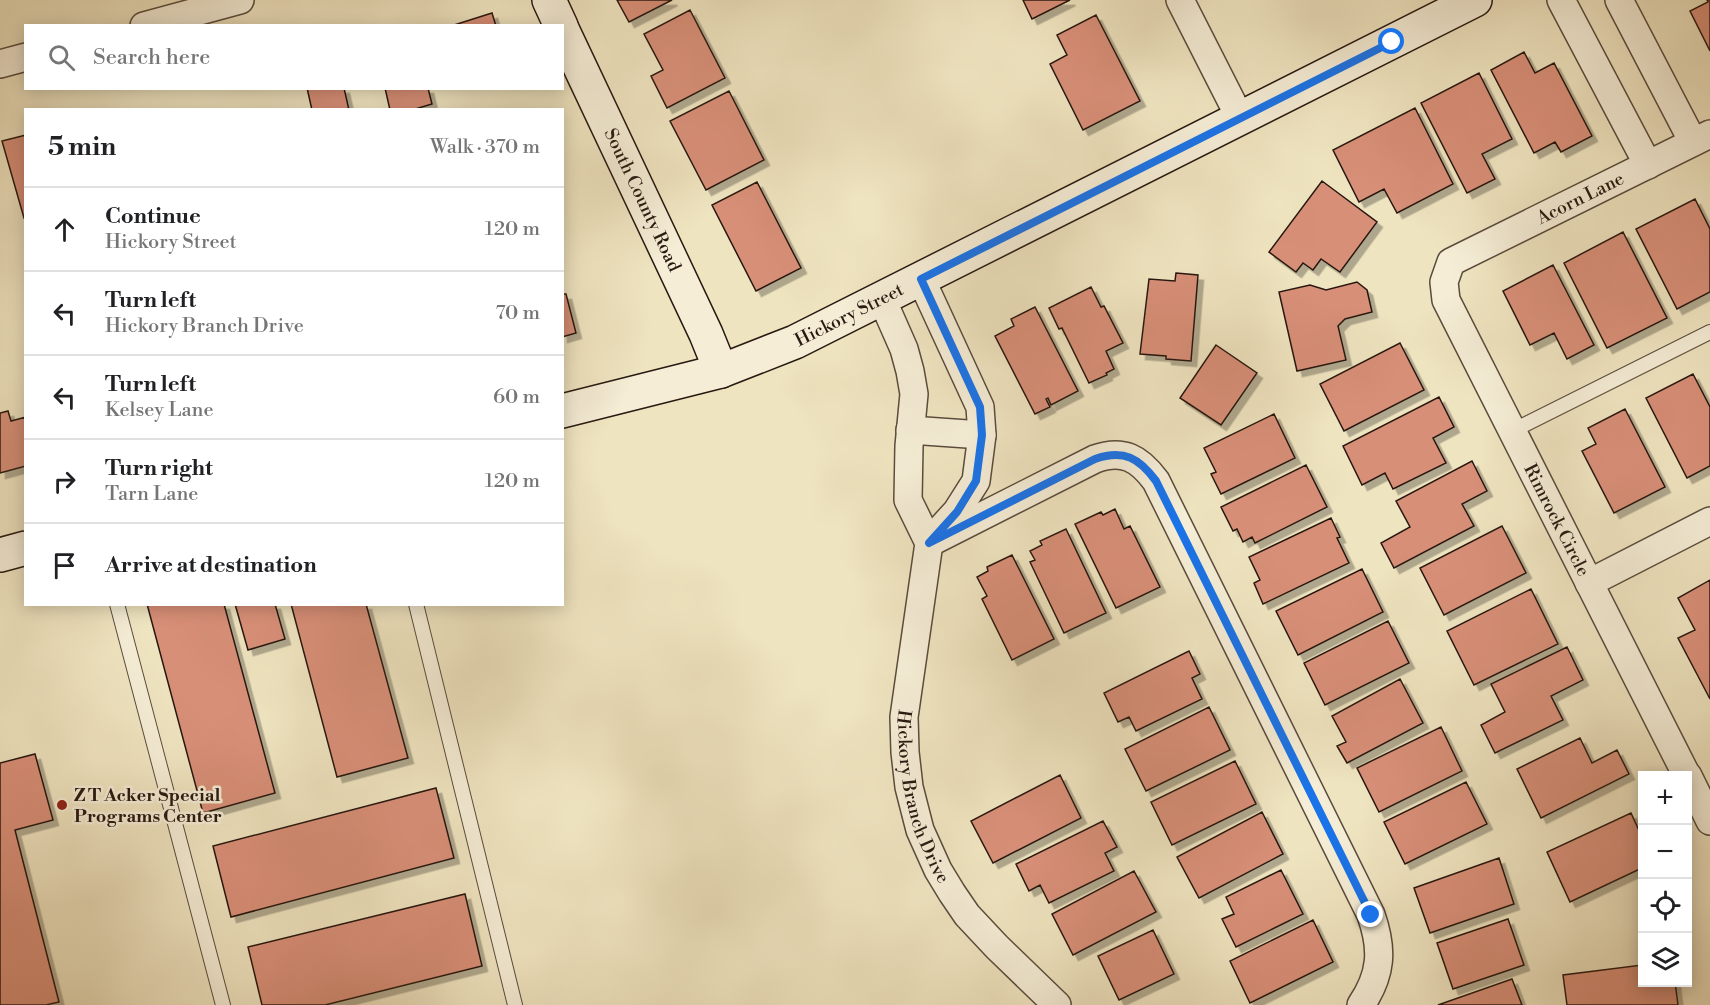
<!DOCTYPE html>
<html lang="en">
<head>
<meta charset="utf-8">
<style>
	body { margin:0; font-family:"Libre Bodoni",serif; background:#f6f6f6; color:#202124 }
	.controls { position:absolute; right:18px; bottom:18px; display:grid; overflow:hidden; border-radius:0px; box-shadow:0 3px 15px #0003 }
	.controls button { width:54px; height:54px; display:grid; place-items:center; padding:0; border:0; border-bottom:2px solid #e0e0e0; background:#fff; color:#202124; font:30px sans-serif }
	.stop { position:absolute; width:18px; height:18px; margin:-14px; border:4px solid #1a73e8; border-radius:50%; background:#fff }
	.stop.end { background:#1a73e8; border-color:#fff; box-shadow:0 2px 6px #0008 }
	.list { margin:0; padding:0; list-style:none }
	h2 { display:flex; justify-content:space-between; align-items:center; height:78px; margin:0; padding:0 24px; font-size:26px }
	h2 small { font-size:20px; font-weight:400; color:#757577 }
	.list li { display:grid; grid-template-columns:39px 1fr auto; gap:18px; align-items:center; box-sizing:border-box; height:84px; padding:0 24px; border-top:2px solid #e0e0e0 }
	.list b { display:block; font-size:22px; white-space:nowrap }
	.list p { margin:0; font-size:20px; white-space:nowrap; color:#757577 }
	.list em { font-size:20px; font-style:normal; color:#757577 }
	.icon { flex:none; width:33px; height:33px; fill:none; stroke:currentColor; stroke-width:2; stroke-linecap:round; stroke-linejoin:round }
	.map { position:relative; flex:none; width:1710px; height:1005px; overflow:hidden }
	.search { position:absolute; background:#fff; box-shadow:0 3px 15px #0003; left:24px; top:24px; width:540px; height:66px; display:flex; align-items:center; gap:15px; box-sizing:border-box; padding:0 21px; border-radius:0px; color:#757577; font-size:22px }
	.panel { position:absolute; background:#fff; box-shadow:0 3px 15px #0003; left:24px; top:108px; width:540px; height:498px; border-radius:0px }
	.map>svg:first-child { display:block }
</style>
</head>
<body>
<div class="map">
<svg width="1710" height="1005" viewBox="0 0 1710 1005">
	<defs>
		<filter id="shadow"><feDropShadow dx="5.5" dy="5.5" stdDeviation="0" flood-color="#0004"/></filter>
	</defs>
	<rect width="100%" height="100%" fill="#efe4c0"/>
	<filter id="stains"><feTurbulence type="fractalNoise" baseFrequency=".00333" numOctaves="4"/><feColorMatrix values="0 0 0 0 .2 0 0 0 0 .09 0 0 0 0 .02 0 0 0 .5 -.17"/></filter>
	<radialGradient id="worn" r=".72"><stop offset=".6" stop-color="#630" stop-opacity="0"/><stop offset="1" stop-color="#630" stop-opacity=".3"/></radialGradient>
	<path fill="#d88f78" stroke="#281911" stroke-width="1.5" filter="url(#shadow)" d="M617,0h55l-43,22z
		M1023,0h47l-38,19z
		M1707,0h3v51l-20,-40 18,-9z
		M690,10l35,68 -58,30 -16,-32 12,-6 -19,-36z
		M492,13l4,13h-45z
		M1096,15l44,86 -57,29 -33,-66 17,-9 -10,-20z
		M1524,52l11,21 19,-10 38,73 -31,16 -6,-10 -21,11 -43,-83z
		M1479,73l33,66 -30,15 13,25 -28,14 -46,-90z
		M307,88h37l5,22h-37z
		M385,88h43l4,16 -20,6h-22z
		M729,91l35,69 -58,30 -36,-69z
		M1415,108l38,76 -56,29 -13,-24 -25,13 -26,-52z
		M26,135v82l-2,1 -22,-77z
		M1322,181l55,41 -37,50 -19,-13 -8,11 -10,-7 -7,9 -27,-20z
		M757,182l44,86 -45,23 -44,-86z
		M1695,199l15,30v63l-33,17 -41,-80z
		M1623,232l44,86 -60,30 -43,-85z
		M1553,265l41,80 -27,14 -13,-26 -24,12 -27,-54z
		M1176,273l22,2 -7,86 -25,-2v-3l-26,-2 9,-75 26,2z
		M1357,282l10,8 5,22 -27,7 -7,7 8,34 -49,11 -18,-79 31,-7 16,5z
		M1091,287l10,20 3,-1 19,37 -17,8 8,18 -8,4 1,2 -18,8 -27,-55 -3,1 -10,-21z
		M562,294h4l10,39 -14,4z
		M1035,307l43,84 -27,14 -3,-7 -2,1 4,8 -15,7 -40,-78 19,-10 -3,-7z
		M1400,343l24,47 -80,41 -24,-47z
		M1216,345l41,28 -36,52 -41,-27z
		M1693,374l17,33v59l-23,12 -41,-80z
		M1439,397l15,30 -21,11 13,25 -53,26 -8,-16 -23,12 -19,-39z
		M1625,409l40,78 -51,26 -32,-62 14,-7 -8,-16z
		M8,411l3,10 15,-4v49l-26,7v-60z
		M1274,414l21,44 -74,36 -10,-20 5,-2 -12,-24z
		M1472,461l15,30 -25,13 12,22 -80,42 -13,-25 29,-16 -14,-26z
		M1306,465l21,42 -72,36 -3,-6 -9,5 -6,-13 -4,2 -12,-24z
		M1115,509l9,20 6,-3 30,61 -44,21 -41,-84 26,-12 2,3z
		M1331,518l9,19 -3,1 12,25 -86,41 -9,-21 6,-3 -11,-23z
		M1502,526l24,47 -82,42 -24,-47z
		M1066,529l40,84 -42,20 -34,-71 5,-2 -5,-9 12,-6 -2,-4z
		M1012,555l42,84 -42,21 -30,-61 5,-3 -10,-19 11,-6 -1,-4z
		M1362,569l21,43 -85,43 -22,-44z
		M1710,580v119l-32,-61 17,-8 -17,-32z
		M1531,589l27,55 -84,41 -27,-54z
		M147,604h77l51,189 -72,20z
		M235,604h40l10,35 -37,11z
		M291,604h75l42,154 -71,19z
		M1388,621l21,42 -84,42 -21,-42z
		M1567,647l16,33 -32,16 12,24 -68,33 -14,-28 24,-13 -14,-28z
		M1189,651l11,23 -8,4 10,21 -66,32 -7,-14 -11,5 -14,-29z
		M1400,679l23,44 -76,40 -10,-17 9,-4 -14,-26z
		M1209,707l21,43 -84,41 -21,-42z
		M1441,727l21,44 -83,41 -22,-44z
		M1580,738l12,25 25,-13 12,24 -88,44 -24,-49z
		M35,754l18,66 -38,10 44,172 -13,3h-46v-242z
		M1235,761l21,43 -84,41 -21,-43z
		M1060,775l21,43 -88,45 -22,-42z
		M1466,782l21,42 -82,40 -21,-42z
		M436,788l18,70 -223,59 -18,-71z
		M1262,812l21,42 -84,44 -22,-41z
		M1631,813l11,24v31l-72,34 -23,-50z
		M1103,821l14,26 -12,6 9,18 -65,32 -9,-18 -11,6 -13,-27z
		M1499,858l15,46 -84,29 -16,-45z
		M1281,870l22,44 -67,33 -14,-28 12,-5 -8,-17z
		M1134,871l22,41 -83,43 -21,-41z
		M465,894l17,72 -157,39h-63l-14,-58z
		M1508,919l16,46 -71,24 -16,-46z
		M1313,920l20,42 -83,41 -20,-42z
		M1153,930l21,44 -55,26 -21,-44z
		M1642,965v17h33l3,23h-111l-4,-30z
		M1512,979l10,26h-84z"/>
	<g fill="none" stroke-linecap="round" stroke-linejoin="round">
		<g stroke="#5a4c3d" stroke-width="16">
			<path id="lane" d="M1512,431l198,-99
				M117,604l106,401
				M416,604l99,401"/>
		</g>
		<g stroke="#5a4c3d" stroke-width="30">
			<g id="street">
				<path d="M1180,0l60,118"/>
				<path d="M1561,0l87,165"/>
				<path d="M1619,0l74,142"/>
				<path d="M144,26l96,-26"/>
				<path d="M0,64l26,-7"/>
				<path d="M921,279l59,128 2,28 -6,46 -19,30 -20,22"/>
				<path id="s1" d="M882,299l22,50 6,22 4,23 -5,52 -1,54 21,43 -25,174 1,35 4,35 11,43 18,40 14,23 15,22 30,32 60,58"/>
				<path d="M910,430l72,5"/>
				<path d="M929,543l166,-84c28,-10 44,-1 61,22l215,434c12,34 11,59 -10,90"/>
				<path d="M1589,583l121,-62"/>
				<path id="s2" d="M1687,776l-241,-476 -2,-18 7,-20 259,-128"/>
				<path d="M1688,776l22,45"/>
			</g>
		</g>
		<g stroke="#281911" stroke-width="36">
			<g id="secondary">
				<path d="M549,0l12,26"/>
				<path id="s3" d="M562,29l144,305 15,37"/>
				<path id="s4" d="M562,411l159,-40 74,-29 680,-342"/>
				<path d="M0,555l26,-7"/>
			</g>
		</g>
		<use href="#lane" stroke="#f5edd6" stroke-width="14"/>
		<use href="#street" stroke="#f5edd6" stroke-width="27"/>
		<use href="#secondary" stroke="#f5edd6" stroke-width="33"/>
	</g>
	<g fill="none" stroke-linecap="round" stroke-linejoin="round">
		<path stroke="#1a73e8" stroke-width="8" d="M1371,915l-215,-434c-17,-23 -32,-32 -61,-22l-166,84 28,-31 19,-31 6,-46 -2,-28 -59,-128 471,-237"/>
	</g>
	<circle fill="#8f2418" stroke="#f5edd6" stroke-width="2" cx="62" cy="805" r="6"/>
	<g text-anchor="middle" stroke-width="5" stroke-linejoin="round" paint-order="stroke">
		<g font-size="18" fill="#281911" stroke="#f5edd6">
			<text dy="6" stroke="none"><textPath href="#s2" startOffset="717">Acorn Lane</textPath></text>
			<text dy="6" stroke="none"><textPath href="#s3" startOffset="189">South County Road</textPath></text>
			<text dy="6" stroke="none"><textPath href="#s4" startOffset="304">Hickory Street</textPath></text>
			<text transform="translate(1557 520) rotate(63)" y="6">Rimrock Circle</text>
			<text dy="6" stroke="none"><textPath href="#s1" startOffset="513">Hickory Branch Drive</textPath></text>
		</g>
		<g font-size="18" font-weight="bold" fill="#281911" stroke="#f5edd6" text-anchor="start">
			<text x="74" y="801">Z T Acker Special<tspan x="74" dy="21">Programs Center</tspan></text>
		</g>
	</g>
	<rect width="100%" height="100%" filter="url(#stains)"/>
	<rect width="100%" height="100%" fill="url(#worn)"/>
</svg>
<div class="controls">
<button>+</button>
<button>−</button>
<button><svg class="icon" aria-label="locate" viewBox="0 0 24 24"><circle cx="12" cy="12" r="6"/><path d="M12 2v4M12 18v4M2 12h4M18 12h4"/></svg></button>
<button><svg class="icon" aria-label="layers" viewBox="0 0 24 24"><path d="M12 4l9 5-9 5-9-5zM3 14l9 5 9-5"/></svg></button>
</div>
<div class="stop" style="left:1392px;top:42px"></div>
<div class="stop end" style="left:1371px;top:915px"></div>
<div class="search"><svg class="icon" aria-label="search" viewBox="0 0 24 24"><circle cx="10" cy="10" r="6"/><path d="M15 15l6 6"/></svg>Search here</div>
<section class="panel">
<h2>5 min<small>Walk · 370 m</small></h2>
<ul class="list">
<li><svg class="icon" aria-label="ahead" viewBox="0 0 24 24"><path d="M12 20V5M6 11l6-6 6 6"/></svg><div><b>Continue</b><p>Hickory Street</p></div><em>120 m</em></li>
<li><svg class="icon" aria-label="left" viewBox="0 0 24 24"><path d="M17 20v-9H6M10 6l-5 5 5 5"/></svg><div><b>Turn left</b><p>Hickory Branch Drive</p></div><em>70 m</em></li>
<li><svg class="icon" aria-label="left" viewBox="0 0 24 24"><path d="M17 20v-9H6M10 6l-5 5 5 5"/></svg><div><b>Turn left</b><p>Kelsey Lane</p></div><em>60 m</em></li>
<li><svg class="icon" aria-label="right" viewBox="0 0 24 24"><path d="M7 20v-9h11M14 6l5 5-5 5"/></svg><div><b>Turn right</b><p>Tarn Lane</p></div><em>120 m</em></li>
<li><svg class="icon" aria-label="arrive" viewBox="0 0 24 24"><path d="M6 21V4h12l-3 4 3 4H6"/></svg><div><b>Arrive at destination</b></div></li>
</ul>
</section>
</div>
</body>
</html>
